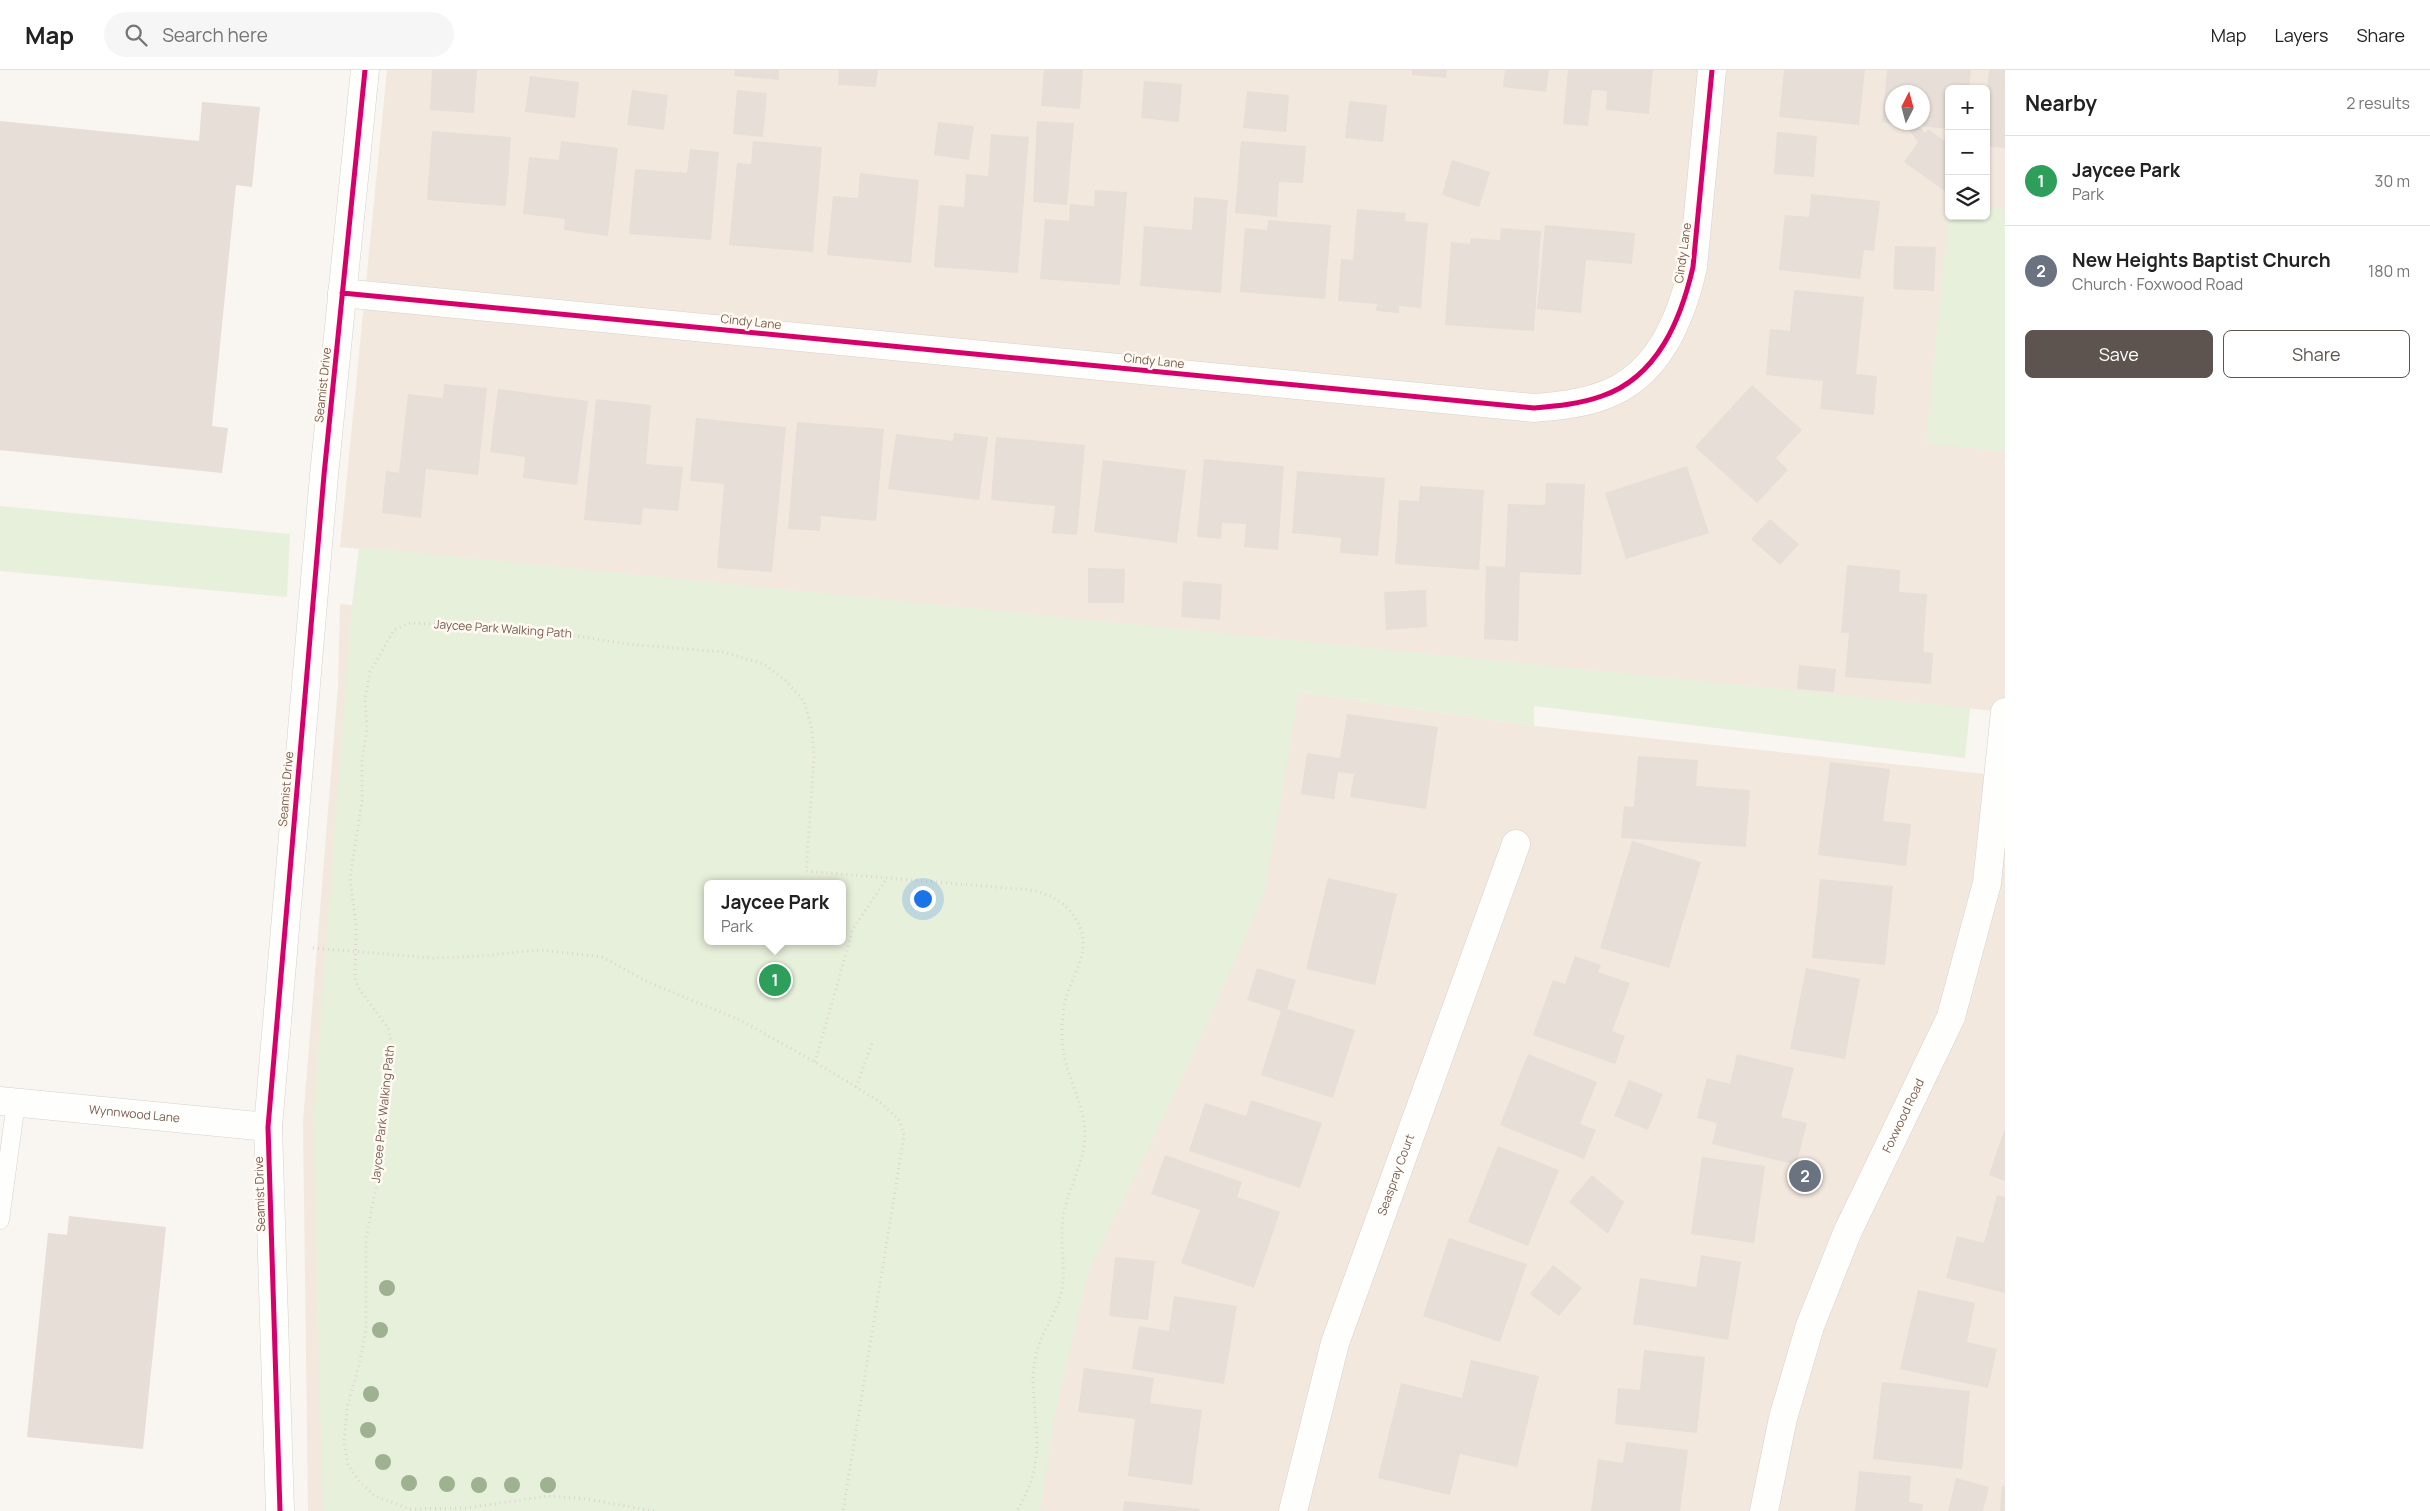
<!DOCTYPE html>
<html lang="en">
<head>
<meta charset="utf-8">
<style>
	body { margin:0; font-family:Manrope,sans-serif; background:#f6f6f6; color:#222 }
	.controls { position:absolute; right:15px; top:15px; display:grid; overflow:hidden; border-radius:8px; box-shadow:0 1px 4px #0004 }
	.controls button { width:45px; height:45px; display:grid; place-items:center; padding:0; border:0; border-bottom:1px solid #e0e0e0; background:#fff; color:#222; font:25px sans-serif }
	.compass { position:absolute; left:1885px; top:15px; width:45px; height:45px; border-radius:50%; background:#fff; box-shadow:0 1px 4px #0004; rotate:6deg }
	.you { position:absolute; left:922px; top:828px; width:18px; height:18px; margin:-12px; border:4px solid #fff; border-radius:50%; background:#1a73e8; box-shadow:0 0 0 8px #1a73e833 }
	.badge { display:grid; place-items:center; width:32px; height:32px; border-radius:50%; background:#5d544f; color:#fff; font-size:16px; font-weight:700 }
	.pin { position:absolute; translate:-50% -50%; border:2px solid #fff; box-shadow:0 1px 5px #0006 }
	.popup { position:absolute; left:704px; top:810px; width:142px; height:65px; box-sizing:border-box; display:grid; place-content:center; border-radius:8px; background:#fff; filter:drop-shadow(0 1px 4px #0005); font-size:16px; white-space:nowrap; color:#767676 }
	.popup b { font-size:19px; color:#222 }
	.popup::after { content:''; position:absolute; left:50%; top:100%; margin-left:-10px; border:10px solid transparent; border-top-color:#fff }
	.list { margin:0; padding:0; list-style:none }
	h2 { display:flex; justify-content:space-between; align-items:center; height:65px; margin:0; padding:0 20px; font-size:21px }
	h2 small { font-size:16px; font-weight:400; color:#767676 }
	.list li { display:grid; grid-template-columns:32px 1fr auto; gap:15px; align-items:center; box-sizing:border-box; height:90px; padding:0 20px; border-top:1px solid #e0e0e0 }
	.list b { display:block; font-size:19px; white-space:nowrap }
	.list p { margin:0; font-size:16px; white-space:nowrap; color:#767676 }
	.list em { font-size:16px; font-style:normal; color:#767676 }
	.actions { display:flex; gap:10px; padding:15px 20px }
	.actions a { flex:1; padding:11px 0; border:1px solid #5d544f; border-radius:8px; text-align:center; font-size:18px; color:#5d544f }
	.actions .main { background:#5d544f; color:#fff }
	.icon { flex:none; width:28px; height:28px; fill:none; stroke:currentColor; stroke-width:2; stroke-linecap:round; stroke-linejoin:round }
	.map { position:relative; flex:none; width:2005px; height:1441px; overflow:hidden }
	header { display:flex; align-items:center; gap:30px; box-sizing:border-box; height:70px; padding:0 25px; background:#fff; border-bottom:1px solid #e0e0e0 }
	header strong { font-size:24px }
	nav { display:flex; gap:28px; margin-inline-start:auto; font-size:18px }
	.search { width:350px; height:45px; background:#f6f6f6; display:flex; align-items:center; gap:12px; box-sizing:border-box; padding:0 18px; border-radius:28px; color:#767676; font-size:19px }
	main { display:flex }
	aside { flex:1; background:#fff }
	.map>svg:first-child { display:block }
</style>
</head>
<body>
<header>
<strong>Map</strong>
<div class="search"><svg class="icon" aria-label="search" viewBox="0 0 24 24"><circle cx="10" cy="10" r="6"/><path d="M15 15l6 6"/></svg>Search here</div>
<nav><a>Map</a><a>Layers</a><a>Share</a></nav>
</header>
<main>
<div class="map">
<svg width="2005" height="1441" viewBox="0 0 2005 1441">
	<rect width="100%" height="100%" fill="#f9f5f0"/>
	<path fill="#f2e8de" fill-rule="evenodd" d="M387,0h1618v642l-1665,-165zM1949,19h37v127h-37zM1892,22h30v30h-30z
		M340,534l959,88 235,34 471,50v735h-1697l-5,-390 35,-434zM708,814h134v57h-134z"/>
	<path fill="#e7f0db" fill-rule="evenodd" d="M1986,137l19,2v243l-79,-9 23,-230v3h37z
		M0,436l290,28 -3,63 -287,-26z
		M359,477l1611,161 -5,50 -431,-52v20l-235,-34 -35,203 -75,169 -101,209 -34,146 -14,92h-717l-10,-393 39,-513zM708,814h134v57h-134z"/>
	<path fill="#e6ded7" d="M432,0h45l-3,43 -44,-3z
		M735,0h44v10l-45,-4z
		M839,0h39l-2,17 -38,-2z
		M1044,0h39l-3,39 -39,-3z
		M1412,0h35l-1,8 -34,-3z
		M1505,0h44l-3,22 -43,-5z
		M1568,0h85l-4,44 -43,-4 1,-19 -15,-1 -4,36 -25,-2z
		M1784,0h81l-6,55 -80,-8z
		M1887,0h84l-2,19h-20v40l-30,-3 6,7 3,-4 21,15v50l-45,-32 14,-20 -13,-17 -10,-3h27v-30h-30v32l-10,-2z
		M1989,0h16v78l-19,-2v-46z
		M530,6l49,6 -4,36 -50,-6z
		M1144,11l38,3 -3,38 -38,-4z
		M632,20l36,5 -4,35 -37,-5z
		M737,20l30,3 -4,44 -30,-3z
		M1247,21l42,4 -3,37 -43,-4z
		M1349,31l38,4 -4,37 -38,-4z
		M202,32l58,5 -8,80 -16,-2 -24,241 16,2 -6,45 -222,-23v-329l199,20z
		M1037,51l37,2 -7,82 -34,-3z
		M938,52l36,4 -5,34 -35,-5z
		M432,61l79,6 -5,69 -79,-6z
		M1777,62l40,4 -3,41 -40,-3z
		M991,64l38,3 -11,136 -84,-6 5,-62 25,2 2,-33 22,2z
		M561,71l57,7 -10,88 -44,-6 1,-11 -42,-5 6,-57 30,3z
		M753,71l69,6 -9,105 -84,-7 8,-82 14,1z
		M1241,71l65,5 -3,37 -24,-1 -2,35 -42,-4z
		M690,79l29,3 -8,88 -82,-6 6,-65 52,4z
		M1452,90l38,12 -11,35 -37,-12z
		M860,103l59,7 -8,83 -84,-8 6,-59 25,2z
		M1095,120l32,2 -7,93 -80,-6 5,-60 24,2 1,-17 24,2z
		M1811,124l69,7 -6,50 -10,-1 -4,29 -81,-9 6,-55 24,2z
		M1194,127l34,3 -7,93 -81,-7 4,-60 48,4z
		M1357,139l49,4 -1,8 23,2 -7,85 -22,-2v7l-23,-2 1,-7 -39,-3 3,-42 12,1z
		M1268,150l63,5 -6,74 -85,-7 5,-64 22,2z
		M1545,155l90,8 -3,31 -46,-4 -5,53 -44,-4z
		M1501,158l40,3 -7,100 -89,-6 6,-83 19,2 1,-6 29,2z
		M1895,176l41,1 -2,44 -41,-2z
		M1794,220l70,7 -8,77 21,2 -3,39 -54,-6 3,-28 -57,-6 4,-46 20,2z
		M444,314l43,4 -9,87 -52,-6 -5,49 -39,-5 4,-42 13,2 9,-79 35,4z
		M1752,315l50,45 -26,28 12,12 -31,33 -62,-56z
		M498,319l90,12 -11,84 -54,-7 2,-21 -35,-5z
		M596,329l55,6 -5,59 37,3 -5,44 -35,-3 -2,17 -57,-5z
		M696,348l90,9 -14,145 -55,-4 7,-84 -34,-3z
		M797,352l87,7 -8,92 -55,-5 -1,15 -32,-2z
		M954,363l34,4 -9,63 -91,-11 8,-55 57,7z
		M996,367l89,8 -8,90 -25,-2 3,-27 -64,-6z
		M1204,389l80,7 -6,84 -34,-3 2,-23 -24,-1 -1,16 -24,-2z
		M1103,390l83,10 -9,73 -83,-11z
		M1687,396l22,67 -83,26 -21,-66z
		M1297,401l88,7 -7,78 -38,-3 1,-15 -49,-5z
		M1546,413l39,1 -4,91 -61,-3 -2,69 -34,-2 2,-73 19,1 3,-63 37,1z
		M1420,416l64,4 -5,80 -84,-6 4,-64 20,1z
		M1770,449l29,25 -19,21 -29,-26z
		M1847,495l53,5 -1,22 28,2 -4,58 10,1 -2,31 -86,-7 4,-44h-8z
		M1088,498l37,1 -1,34h-36z
		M1183,511l39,3 -2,36 -39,-3z
		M1426,520l1,37 -41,3 -2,-38z
		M1799,595l37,4 -2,23 -37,-3z
		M1347,644l91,13 -12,82 -76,-12 4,-23 -16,-2 -4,27 -33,-5 6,-41 33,5z
		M1638,686l60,4 -2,26 54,4 -4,57 -125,-9 3,-32 10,1z
		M1830,692l60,7 -7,52 28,3 -5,42 -88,-11z
		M1632,771l69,21 -32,106 -69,-20z
		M1328,808l69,16 -22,91 -69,-16z
		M1820,809l73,7 -8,79 -73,-7z
		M1575,886l26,9 -3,7 32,11 -18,48 13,5 -10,28 -82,-29 20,-55 12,4z
		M1257,898l39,12 -9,29 68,21 -22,68 -72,-23 20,-64 -34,-11z
		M1806,898l54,11 -15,80 -55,-10z
		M1528,984l69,28 -17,42 16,6 -12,29 -84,-34z
		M1737,984l57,14 -13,49 26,6 -11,42 -84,-21 5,-21 -20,-5 10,-40 23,6z
		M1629,1010l34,14 -15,36 -34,-14z
		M1251,1030l71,23 -22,65 -111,-37 16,-48 41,13z
		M2005,1058v53l-16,-6z
		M1498,1076l61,24 -31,76 -60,-24z
		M1165,1085l77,27 -5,15 43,15 -26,76 -73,-25 19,-53 -49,-16z
		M1702,1087l63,9 -11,77 -63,-9z
		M1592,1105l32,27 -16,32 -39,-32z
		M1997,1125l8,2v96l-59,-15 11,-42 27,7z
		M69,1146l97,11 -23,222 -116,-12 21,-204 19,2z
		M1449,1168l78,26 -27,78 -77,-26z
		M1701,1185l40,7 -13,78 -95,-16 7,-46 56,9z
		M1115,1187l40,4 -7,59 -39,-4z
		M1553,1195l29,23 -23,28 -29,-22z
		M1918,1220l57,13 -8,39 30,7 -9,39 -88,-19z
		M1174,1226l63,10 -13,78 -92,-15 7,-43 30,5z
		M1644,1280l61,7 -8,76 -82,-9 3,-36 22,2z
		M1471,1290l68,16 -22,91 -57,-13 -10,41 -72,-17 23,-95 61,15z
		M1084,1298l70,10 -4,25 52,7 -10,75 -64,-9 7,-57 -57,-7z
		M1882,1312l88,9 -8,78 -89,-10z
		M1626,1372l62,8 -8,61h-89l7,-52 25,4z
		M1859,1401l52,5 -2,26 14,2 -1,7h-67z
		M1956,1408l33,9 -6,24h-35z
		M2002,1416h3v25h-5z
		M1124,1431l76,8 -1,2h-76z"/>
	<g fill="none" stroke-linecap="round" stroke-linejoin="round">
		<g stroke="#d7d1cb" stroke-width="19">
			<path id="service" d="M0,1150l16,-118"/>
		</g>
		<g stroke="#d7d1cb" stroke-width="29">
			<g id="minor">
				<path d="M342,223l1192,115c23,-2 46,-4 68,-12 56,-19 79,-77 91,-129l19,-197"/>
				<path id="s1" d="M0,1031l268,26"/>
				<path id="s2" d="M1293,1441l42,-168 181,-499"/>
				<path id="s3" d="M1764,1441l19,-93 27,-92 37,-93 104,-216 36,-134 18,-171"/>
			</g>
		</g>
		<g stroke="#d7d1cb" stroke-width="29">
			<path id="tertiary" d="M280,1441l-12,-384 56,-652 41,-405"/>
		</g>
		<path stroke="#dcd5d0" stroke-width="3" stroke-dasharray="1 4" stroke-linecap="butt" d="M313,878l120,10 48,-2 59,-6 62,7 48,26 90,37 75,42 65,40 20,19 4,15 -61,375
			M815,992l38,-133 34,-51
			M856,1017l17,-46
			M654,1441l-67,-12 -39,-3 -82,12 -56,1 -35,-13 -15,-14 -12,-17 -4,-22 3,-35 13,-47 6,-31v-92l12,-61 13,-136 -3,-13 -30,-41 -3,-9 1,-52 -6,-49 12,-75v-41l5,-32 -2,-30 5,-27 24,-42 16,-7 138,8 78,13 97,8 41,12 22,17 18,20 8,29 2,27 -8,114 224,19c24,4 43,17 51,40 9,24 -11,49 -16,72 -2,10 -3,20 -3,30 -2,35 21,65 23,99 1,31 -18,57 -22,87 -4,25 4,52 -2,76 -6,23 -23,43 -26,66 -6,33 5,66 1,98 -2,20 -10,37 -19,53"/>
		<use href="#service" stroke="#fefefd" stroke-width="18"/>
		<use href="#minor" stroke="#fefefd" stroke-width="28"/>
		<use href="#tertiary" stroke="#fefefd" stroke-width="28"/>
		<g stroke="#fffaf3" stroke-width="8">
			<path id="cycleway" d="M342,223l1192,115c23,-2 46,-4 68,-12 56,-19 79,-77 91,-129l19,-197
				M280,1441l-12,-384 56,-652 41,-405"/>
		</g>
		<use href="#cycleway" stroke="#d6006c" stroke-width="5"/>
	</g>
	<g fill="#9eb190">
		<circle cx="387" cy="1218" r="8"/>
		<circle cx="380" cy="1260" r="8"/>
		<circle cx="371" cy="1324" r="8"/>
		<circle cx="368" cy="1360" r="8"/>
		<circle cx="383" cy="1392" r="8"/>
		<circle cx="409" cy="1413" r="8"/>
		<circle cx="447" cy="1414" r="8"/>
		<circle cx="479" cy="1415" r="8"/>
		<circle cx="512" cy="1415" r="8"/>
		<circle cx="548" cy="1415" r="8"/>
	</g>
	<g text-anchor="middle" stroke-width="5" stroke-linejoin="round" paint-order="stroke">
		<g font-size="12" fill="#7a5c4d" stroke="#fffaf3">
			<text transform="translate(1683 183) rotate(-82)" y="4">Cindy Lane</text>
			<text transform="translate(751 252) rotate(6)" y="4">Cindy Lane</text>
			<text transform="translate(1154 291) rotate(6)" y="4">Cindy Lane</text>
			<text transform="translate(323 315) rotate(-84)" y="4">Seamist Drive</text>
			<text transform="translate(503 559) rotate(4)" y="4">Jaycee Park Walking Path</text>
			<text transform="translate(286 719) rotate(-85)" y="4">Seamist Drive</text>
			<text dy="4" stroke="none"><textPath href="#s1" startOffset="135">Wynnwood Lane</textPath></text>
			<text transform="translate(383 1044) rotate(-84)" y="4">Jaycee Park Walking Path</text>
			<text dy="4" stroke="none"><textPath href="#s3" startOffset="421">Foxwood Road</textPath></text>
			<text dy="4" stroke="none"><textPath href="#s2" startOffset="352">Seaspray Court</textPath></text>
			<text transform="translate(260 1124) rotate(-92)" y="4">Seamist Drive</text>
		</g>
	</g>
</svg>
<div class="controls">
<button>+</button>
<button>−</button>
<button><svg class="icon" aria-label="layers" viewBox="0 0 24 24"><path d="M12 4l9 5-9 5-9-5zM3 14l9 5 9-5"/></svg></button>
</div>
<svg class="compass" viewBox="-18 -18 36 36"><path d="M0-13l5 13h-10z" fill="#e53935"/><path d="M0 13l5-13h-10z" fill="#767676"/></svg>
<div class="you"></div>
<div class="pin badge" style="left:775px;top:910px;background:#2e9e5b">1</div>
<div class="popup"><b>Jaycee Park</b>Park</div>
<div class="pin badge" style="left:1805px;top:1106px;background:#6b7280">2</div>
</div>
<aside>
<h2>Nearby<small>2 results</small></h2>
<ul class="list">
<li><span class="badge" style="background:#2e9e5b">1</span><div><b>Jaycee Park</b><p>Park</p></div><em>30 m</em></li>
<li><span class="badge" style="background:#6b7280">2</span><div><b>New Heights Baptist Church</b><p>Church · Foxwood Road</p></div><em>180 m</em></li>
</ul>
<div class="actions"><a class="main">Save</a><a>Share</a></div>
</aside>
</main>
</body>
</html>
